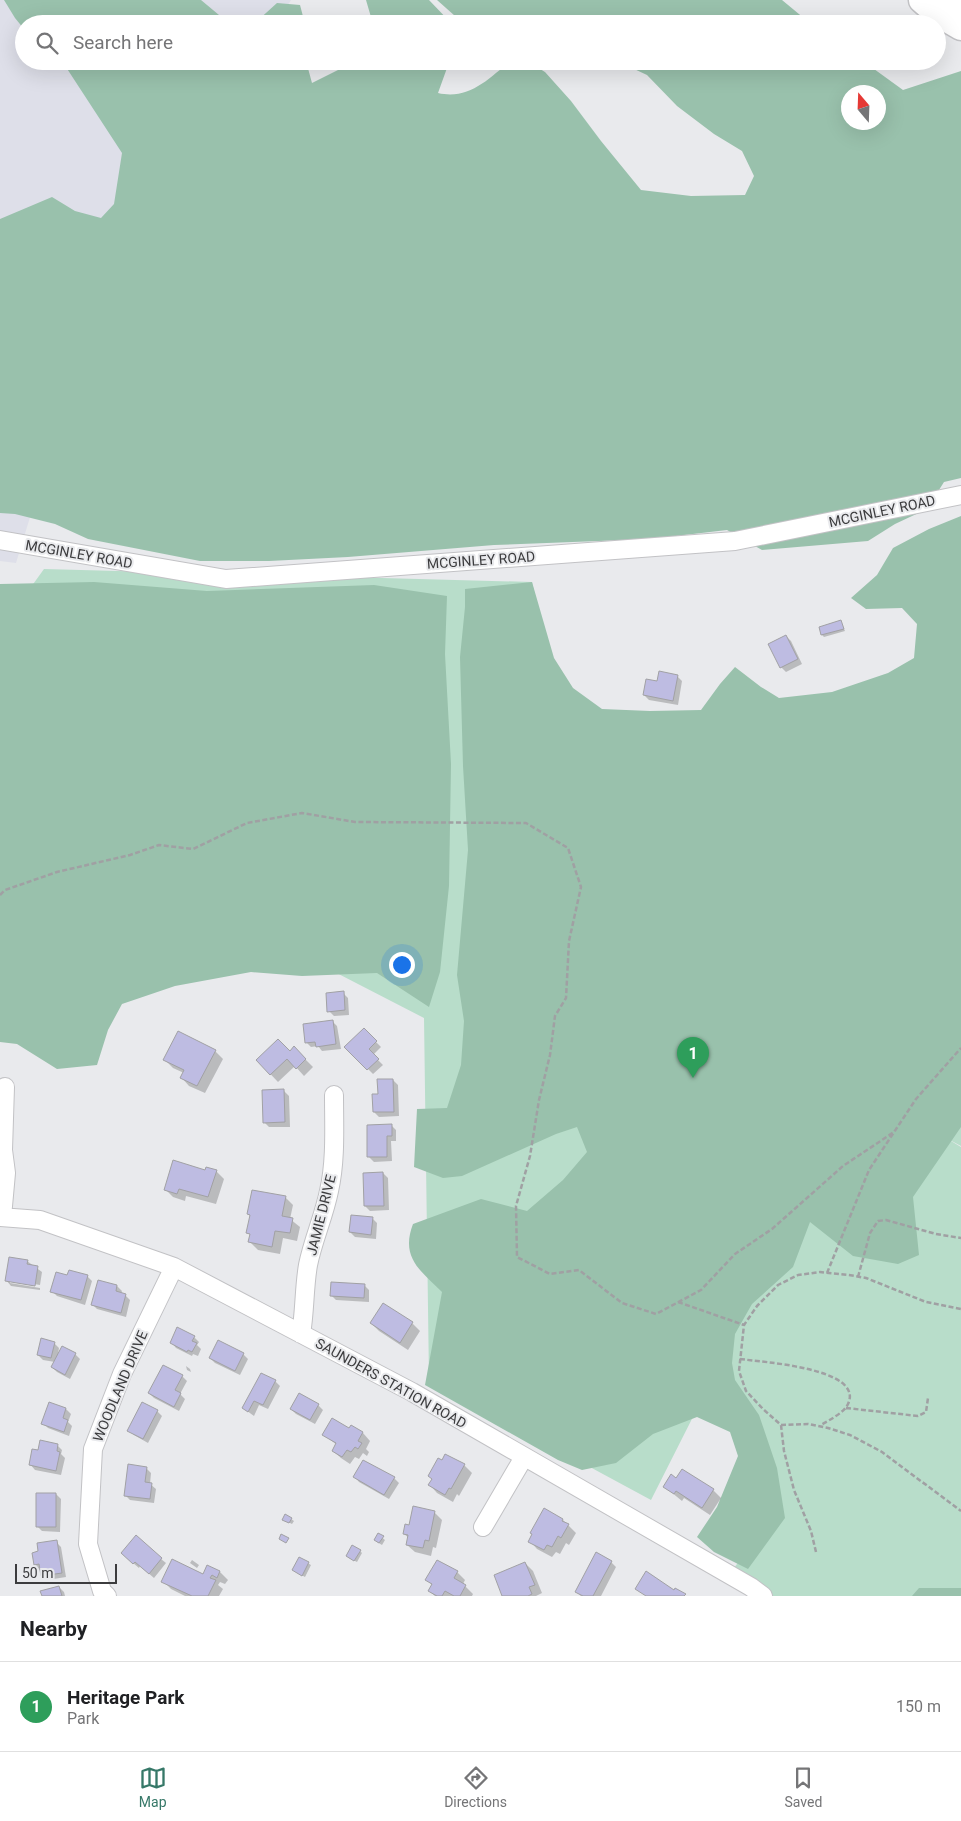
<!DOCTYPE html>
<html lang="en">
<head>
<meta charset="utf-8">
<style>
	body { margin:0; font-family:Roboto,sans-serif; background:#f6f6f6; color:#202124 }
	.compass { position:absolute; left:841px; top:85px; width:45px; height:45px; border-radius:50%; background:#fff; box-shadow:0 5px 20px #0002; rotate:341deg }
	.scale { position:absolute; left:15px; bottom:12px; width:102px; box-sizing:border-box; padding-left:5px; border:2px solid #3c3c3e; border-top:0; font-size:14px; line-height:18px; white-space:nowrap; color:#3c3c3e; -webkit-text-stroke:4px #e9eaed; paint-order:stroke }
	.you { position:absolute; left:401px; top:964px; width:18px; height:18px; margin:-12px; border:4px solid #fff; border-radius:50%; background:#1a73e8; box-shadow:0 0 0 8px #1a73e833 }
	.badge { display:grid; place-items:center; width:32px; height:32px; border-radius:50%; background:#367868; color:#fff; font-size:16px; font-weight:700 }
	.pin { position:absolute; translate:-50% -41px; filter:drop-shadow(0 1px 2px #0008) }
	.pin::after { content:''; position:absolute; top:26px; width:18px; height:15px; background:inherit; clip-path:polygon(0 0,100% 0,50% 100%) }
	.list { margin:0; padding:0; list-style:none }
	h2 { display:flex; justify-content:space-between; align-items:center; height:65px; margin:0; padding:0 20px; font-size:21px }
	h2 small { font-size:16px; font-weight:400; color:#757577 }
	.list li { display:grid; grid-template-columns:32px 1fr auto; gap:15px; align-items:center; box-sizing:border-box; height:90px; padding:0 20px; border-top:1px solid #e0e0e0 }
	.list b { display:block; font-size:19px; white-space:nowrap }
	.list p { margin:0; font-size:16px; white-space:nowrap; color:#757577 }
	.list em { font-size:16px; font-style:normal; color:#757577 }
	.icon { flex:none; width:28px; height:28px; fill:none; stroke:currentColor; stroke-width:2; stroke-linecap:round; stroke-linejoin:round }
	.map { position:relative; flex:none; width:961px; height:1596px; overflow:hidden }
	.search { position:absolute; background:#fff; box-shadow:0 5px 20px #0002; left:15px; right:15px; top:15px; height:55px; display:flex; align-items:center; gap:12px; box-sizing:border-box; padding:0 18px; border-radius:28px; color:#757577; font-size:19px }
	.sheet { height:155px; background:#fff }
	nav { display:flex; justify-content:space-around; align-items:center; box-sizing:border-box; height:70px; border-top:1px solid #e0e0e0; background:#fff; font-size:14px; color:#757577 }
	nav a { display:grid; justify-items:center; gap:2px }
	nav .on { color:#367868 }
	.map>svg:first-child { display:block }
</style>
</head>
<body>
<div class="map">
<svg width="961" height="1596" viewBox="0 0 961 1596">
	<rect width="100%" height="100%" fill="#e9eaed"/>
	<path fill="#dedfe9" d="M0,0h42l-18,24v37h57l60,94 -125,408 -16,-2z
		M183,0h108l-14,24h-59z"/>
	<path fill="#b8ddca" d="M44,569l488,13 93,416 336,-45v193l-15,-8 15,9v449h-190l-37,-28 21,-28 6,-107 -60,-32 -50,99 -222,-120 -5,-362 -165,-85 -259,-303z"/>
	<path fill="#99c1ac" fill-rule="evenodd" d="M4,0h197l24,20 31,2 21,-19 23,2 5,19h-281v5l-9,-11z
		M366,0h63l23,24h-79z
		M437,0h345l29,24h-347z
		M62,61h244l6,22 44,-22h120v2l-29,5 -9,25c30,7 50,-13 72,-32h17l18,11 26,29 30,40 40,49 50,6 54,-1 9,-19 -12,-25 -28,-17 -37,-28 -30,-31 -30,-14h246l40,29 58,-19v407l-17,4 -17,27 -32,15 -27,17 -106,9 -35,-20 -77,9 -156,6 -146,12 -79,4h-69l-112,-22 -33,-15 -40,-10 -15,-1v-294l52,-22 23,14 26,7 13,-14 8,-51zM848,92h30v30h-30z
		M961,516v611l-48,70 6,58 -21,9 -45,-8 -43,-34 -17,45 -41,37 -17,30 -3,29 3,17 24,35 18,53 8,50 -37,51 -34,-17 -17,-15 20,-30 21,-51 -8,-24 -33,-15 -44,17 -37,29 -34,7 -24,-10 -133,-75 17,-93c-21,-21 -42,-34 -29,-68l68,-25 46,12 36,-31 24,-28 -10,-25 -21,7 -94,42 -19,2 -29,-11 3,-58 30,-1 14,-43 3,-44 -7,-46 11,-125 -5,-84 -3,-109 5,-50v-18l67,-7 22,76 19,30 29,21 48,2 51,-1 19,-26 15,-17 26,20 18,11 53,-6 56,-19 26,-15 3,-34 -15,-16 -36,1 -15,-11 26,-23 16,-27 36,-19z
		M94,582l113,9 167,-6 73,11 -2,58 6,110 -2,122 -9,86 -11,35 -52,-34 -75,3 -51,-4 -76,14 -53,18 -14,26 -11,35 -40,4 -40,-25 -17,-2v-458z
		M919,1588h42v8h-49z"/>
	<path fill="#0003" d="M841,622l4,9 -21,6 -2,-2 -2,-7z
		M786,636l5,5 11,23 -16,8 -5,-5 -11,-22z
		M677,676l5,5 -4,24 -29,-5 -5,-5 14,-12z
		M343,993l5,5 1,17 -15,1 -5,-5z
		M332,1021l5,5 4,23 -19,2 -4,-5 -7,1 -5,-5z
		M364,1030l17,17 -8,8 10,10 -10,9 -27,-27z
		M294,1048l19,19 -9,9 -9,-10 -17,16 -21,-22 33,-7z
		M215,1051l8,8 -18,34 -16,-7 -7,-8 2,-5 -11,-5 -8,-8z
		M393,1080l5,5 1,31 -20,1 -5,-5 5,-17z
		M284,1091l5,5 1,31h-21l-5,-5z
		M391,1125l5,5v11h-5l1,20 -18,1 -5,-5z
		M216,1171l8,8 -8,25 -30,-8 -1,5 -12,-4 -8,-8z
		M383,1173l5,5 1,32 -19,1 -5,-5z
		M285,1197l8,8 -3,14 10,8 -3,14 -14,-3 -3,16 -22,-4 -8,-8 1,-6 -3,-4 3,-16 -3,-2z
		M372,1218l5,5 -1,16 -21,-2 -5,-5z
		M27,1261l15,11 -2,13 -30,-5v3l30,5v2l-29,-4 -5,-6z
		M87,1276l5,5 -7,24 -28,-9 -5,-5z
		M364,1285l5,5v12l-33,-2 -5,-5z
		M117,1286l5,5 -1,3 4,1 5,5 -4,17 -29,-8 -5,-5z
		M383,1305l29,18 8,8 -12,19 -29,-19 -8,-8z
		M194,1337l5,5 -2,3 4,4 -3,7 -5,-2 -1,2 -16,-8 -4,-5z
		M54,1343l5,5 -1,6h17l5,5 -10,20 -13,-7 -5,-5 3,-5 -12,-2 -5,-5z
		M243,1354l5,5 -8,16 -25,-12 -5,-5z
		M186,1366l4,3 1,3 -4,-2z
		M182,1376l5,5 -7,13 5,5 -6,12 -25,-13 -5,-5z
		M275,1381l5,5 -12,23 -9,-4 -5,11 -11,-8z
		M50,1404l16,5 5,5 -3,8 4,4 -3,10 -21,-8 -5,-5z
		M318,1405l5,5 -8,14 -19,-10 -5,-5z
		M157,1411l5,5 -14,27 -14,-8 -5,-5z
		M351,1426l12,7 7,8 -4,8 3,3 -2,4 -4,-3 -4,6 -4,-2 -5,7 -9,-6 -8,-7 4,-6 -13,-10 25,-5z
		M57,1445l5,5 -1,4 4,4 -4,17 -26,-5 -5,-6 9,-12z
		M464,1465l8,8 -13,23 -2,-2 -4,8 -16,-9 -7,-8z
		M146,1468l5,5 -1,11 6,5 -2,14 -24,-3 -5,-5z
		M355,1477l39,1 5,5 -10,16 -30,-17z
		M677,1479l36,11 8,8 -11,17 -26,-17 -2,3 -17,-14z
		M56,1494l5,5 -1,33 -18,-1 -5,-5z
		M434,1512l8,8 -6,28 -3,-1 -2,9 -16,-4 -8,-7 2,-7 -5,-4 6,-8z
		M291,1519l3,2 -2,3 -6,-3z
		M563,1520l13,13 -7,12 -3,-2 -6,11 -4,-2 -4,5 -15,-8 -7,-8z
		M379,1535l6,5 -3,5 -5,-3z
		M56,1542l5,5 5,30 -19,3 -12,-16z
		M360,1551l2,2 -5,9 -8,-4z
		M127,1558l34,1 5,4 -12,15 -14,-12 -1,2z
		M300,1559l11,6 -6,12 -9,-5z
		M192,1560l7,5 -2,3 -7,-5z
		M437,1561l20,11 8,8 -2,4 10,10 -1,2h-37l-6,-5 3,-6 -5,-5z
		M611,1562l5,5 -15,29h-20l-5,-4z
		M525,1563l8,8 9,22 -6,3h-32z
		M208,1567l12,5 8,8 -3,4 -5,-2 -2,3 5,4 -4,7h-34l-14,-7 -8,-8 40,-5z
		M59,1587l5,5 1,4h-22z"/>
	<path fill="#bebce2" stroke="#a1a1a4" d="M841,620l3,9 -23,6 -2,-8z
		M786,635l12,24 -18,9 -12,-24z
		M659,671l19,4 -5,26 -30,-6 3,-16 11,2z
		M344,991l1,19 -18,2 -1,-19z
		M333,1020l3,24 -20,3 -1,-5 -10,1 -2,-19z
		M364,1028l13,13 -8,8 10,10 -12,11 -23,-23z
		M178,1031l38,19 -19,36 -17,-8 4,-8 -21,-10z
		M278,1039l12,12 4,-5 12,13 -10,10 -9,-10 -17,16 -14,-15z
		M377,1079h16l1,33h-21l-1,-18h6z
		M284,1089l1,33 -22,1 -1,-33z
		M392,1124v12h-5v21h-20v-32z
		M173,1160l32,10 1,-3 11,3 -9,27 -29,-8 -2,5 -13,-4z
		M383,1172l1,34h-20l-1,-33z
		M252,1190l34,6 -4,20 11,2 -3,15 -15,-2 -3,16 -24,-5 2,-8 -4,-1 4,-18 -3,-1z
		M351,1215l22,2 -2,18 -22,-3z
		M9,1257l19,3 -1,4 11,2 -3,20 -30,-5z
		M69,1270l19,5 -7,25 -31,-8 6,-20 11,3z
		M98,1280l19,5 -1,6 10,3 -5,19 -30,-8z
		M331,1282l34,2 -1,14 -34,-2z
		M383,1303l30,19 -13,21 -30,-20z
		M177,1327l18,9 -3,5 5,2 -5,9 -4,-2 -1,2 -17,-9z
		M41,1338l14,4 -4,16 -14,-3z
		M218,1340l26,13 -9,18 -26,-13z
		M62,1346l14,7 -11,22 -14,-8z
		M163,1365l20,10 -8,15 6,3 -7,14 -26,-14z
		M261,1373l15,7 -13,25 -9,-4 -6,11 -6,-4z
		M299,1393l20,11 -9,16 -20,-11z
		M49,1402l17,6 -3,10 5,2 -4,12 -23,-8z
		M142,1402l16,8 -15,29 -16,-8z
		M332,1418l17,10 2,-3 12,7 -5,9 4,2 -4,6 -3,-2 -4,5 -4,-2 -5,7 -10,-6 4,-8 -14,-8z
		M40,1440l18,4 -1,7 3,1 -4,19 -27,-6 3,-16 6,1z
		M445,1454l20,10 -14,25 -2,-1 -4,7 -17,-10 4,-6 -4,-3 10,-18 4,2z
		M363,1460l32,17 -11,18 -31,-18z
		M128,1464l19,3 -2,15 7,1 -2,16 -26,-3z
		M682,1469l32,20 -12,19 -26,-17 -2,3 -11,-7 8,-13 5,4z
		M36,1493h20v34h-20z
		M413,1506l22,5 -6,30 -4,-1 -2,8 -17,-3 2,-10 -5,-1 2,-10 4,1z
		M544,1508l19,11 -1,2 7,3 -8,14 -3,-2 -6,11 -5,-2 -3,5 -16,-8 4,-8 -2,-1z
		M285,1514l7,4 -3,5 -7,-3z
		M378,1533l6,3 -5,7 -5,-3z
		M281,1534l8,4 -3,5 -7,-4z
		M136,1535l26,23 -13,16 -14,-12 -2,2 -12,-11z
		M57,1540l5,33 -21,3 -2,-12 -5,1 -2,-12 6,-2 -1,-8z
		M352,1545l9,5 -7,11 -8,-5z
		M596,1552l16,9 -19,35h-10l-8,-4z
		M299,1557l10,5 -7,14 -10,-6z
		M172,1559l31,15 4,-9 13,6 -3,7 -5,-3 -2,3 6,2 -8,16h-16l-31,-14z
		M437,1560l21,11 -4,7 12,7 -6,11h-6l-9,-5 -3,5h-5l-9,-5 4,-7 -7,-4z
		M525,1562l10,23 -6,2 3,7 -4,2h-26l-8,-21z
		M646,1571l28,19 1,-2 11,6 -2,2h-38l-11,-7z
		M59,1586l3,10h-20l-2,-5z"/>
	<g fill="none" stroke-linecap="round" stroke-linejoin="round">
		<g stroke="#c2c2c5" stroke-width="20">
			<path id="minor" d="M0,540l226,39 509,-38 226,-46
				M0,1217l40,3 134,47 238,125 339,195 12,9
				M2,1217l4,-44 -3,-23 2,-63
				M301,1334c4,-23 3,-46 7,-69 5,-25 16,-49 21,-74 7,-31 5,-64 5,-96
				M483,1527l41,-70
				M107,1596l-5,-5 -14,-47 5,-95 29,-75 52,-107"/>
		</g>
		<g stroke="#c2c2c5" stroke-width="29">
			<path id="highway" d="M922,0l15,13 24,14
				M955,0l6,4"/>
		</g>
		<path stroke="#a0a0a3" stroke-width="2.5" stroke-dasharray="5 2.5" stroke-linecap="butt" d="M0,895l5,-5 52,-18 73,-17 29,-10 34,4 54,-26 55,-10 53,9 171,1 42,25 13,39 -12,54 -3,57 -11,18 -5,39 -11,45 -9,56 -14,50 1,51 33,17 29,-4 43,33 34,11 45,-24 34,-36 37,-25 71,-63 51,-34
			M827,1273l42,-103 47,-71 45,-51
			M858,1277l12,-44 8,-12 8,-1 50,14 25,4
			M678,1302l66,23
			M740,1359c21,3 125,9 108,45 -4,9 -19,16 -27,21
			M846,1408l72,8 8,-4 2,-14
			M781,1425l27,-1 20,4 22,7 32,17 79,59
			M816,1552l-5,-21 -17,-41 -10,-39 -3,-26 -18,-16 -17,-18 -7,-20 5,-46 13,-19 21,-21 20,-10 22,-3 29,3 17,3 60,24 35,7"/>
		<use href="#minor" stroke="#fff" stroke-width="18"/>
		<use href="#highway" stroke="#fff" stroke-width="26"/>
	</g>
	<g text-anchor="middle" stroke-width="4" stroke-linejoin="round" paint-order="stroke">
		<g font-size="14" fill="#3c3c3e" stroke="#e9eaed">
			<text transform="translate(882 511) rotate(-12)" y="5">MCGINLEY ROAD</text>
			<text transform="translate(79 554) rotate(10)" y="5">MCGINLEY ROAD</text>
			<text transform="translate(481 560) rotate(-4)" y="5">MCGINLEY ROAD</text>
			<text transform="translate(321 1215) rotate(-76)" y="5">JAMIE DRIVE</text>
			<text transform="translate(391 1383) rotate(29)" y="5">SAUNDERS STATION ROAD</text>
			<text transform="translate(120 1386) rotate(-67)" y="5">WOODLAND DRIVE</text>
		</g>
	</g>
</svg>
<svg class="compass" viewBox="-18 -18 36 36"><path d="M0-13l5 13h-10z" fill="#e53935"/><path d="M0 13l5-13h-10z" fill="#757577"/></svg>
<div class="scale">50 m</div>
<div class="you"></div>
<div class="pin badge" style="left:693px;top:1078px;background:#2e9e5b">1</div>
<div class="search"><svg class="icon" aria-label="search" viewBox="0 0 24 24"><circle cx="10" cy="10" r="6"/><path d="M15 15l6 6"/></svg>Search here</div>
</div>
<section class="sheet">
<h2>Nearby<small></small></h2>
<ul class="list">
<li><span class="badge" style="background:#2e9e5b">1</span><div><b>Heritage Park</b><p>Park</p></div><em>150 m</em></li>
</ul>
</section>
<nav>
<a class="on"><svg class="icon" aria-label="map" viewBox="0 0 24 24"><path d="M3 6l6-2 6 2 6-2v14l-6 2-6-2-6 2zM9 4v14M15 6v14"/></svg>Map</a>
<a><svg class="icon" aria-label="directions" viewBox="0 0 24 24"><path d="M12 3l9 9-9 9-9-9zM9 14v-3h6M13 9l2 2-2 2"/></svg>Directions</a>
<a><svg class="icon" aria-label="saved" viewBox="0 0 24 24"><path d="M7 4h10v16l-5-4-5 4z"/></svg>Saved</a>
</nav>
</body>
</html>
